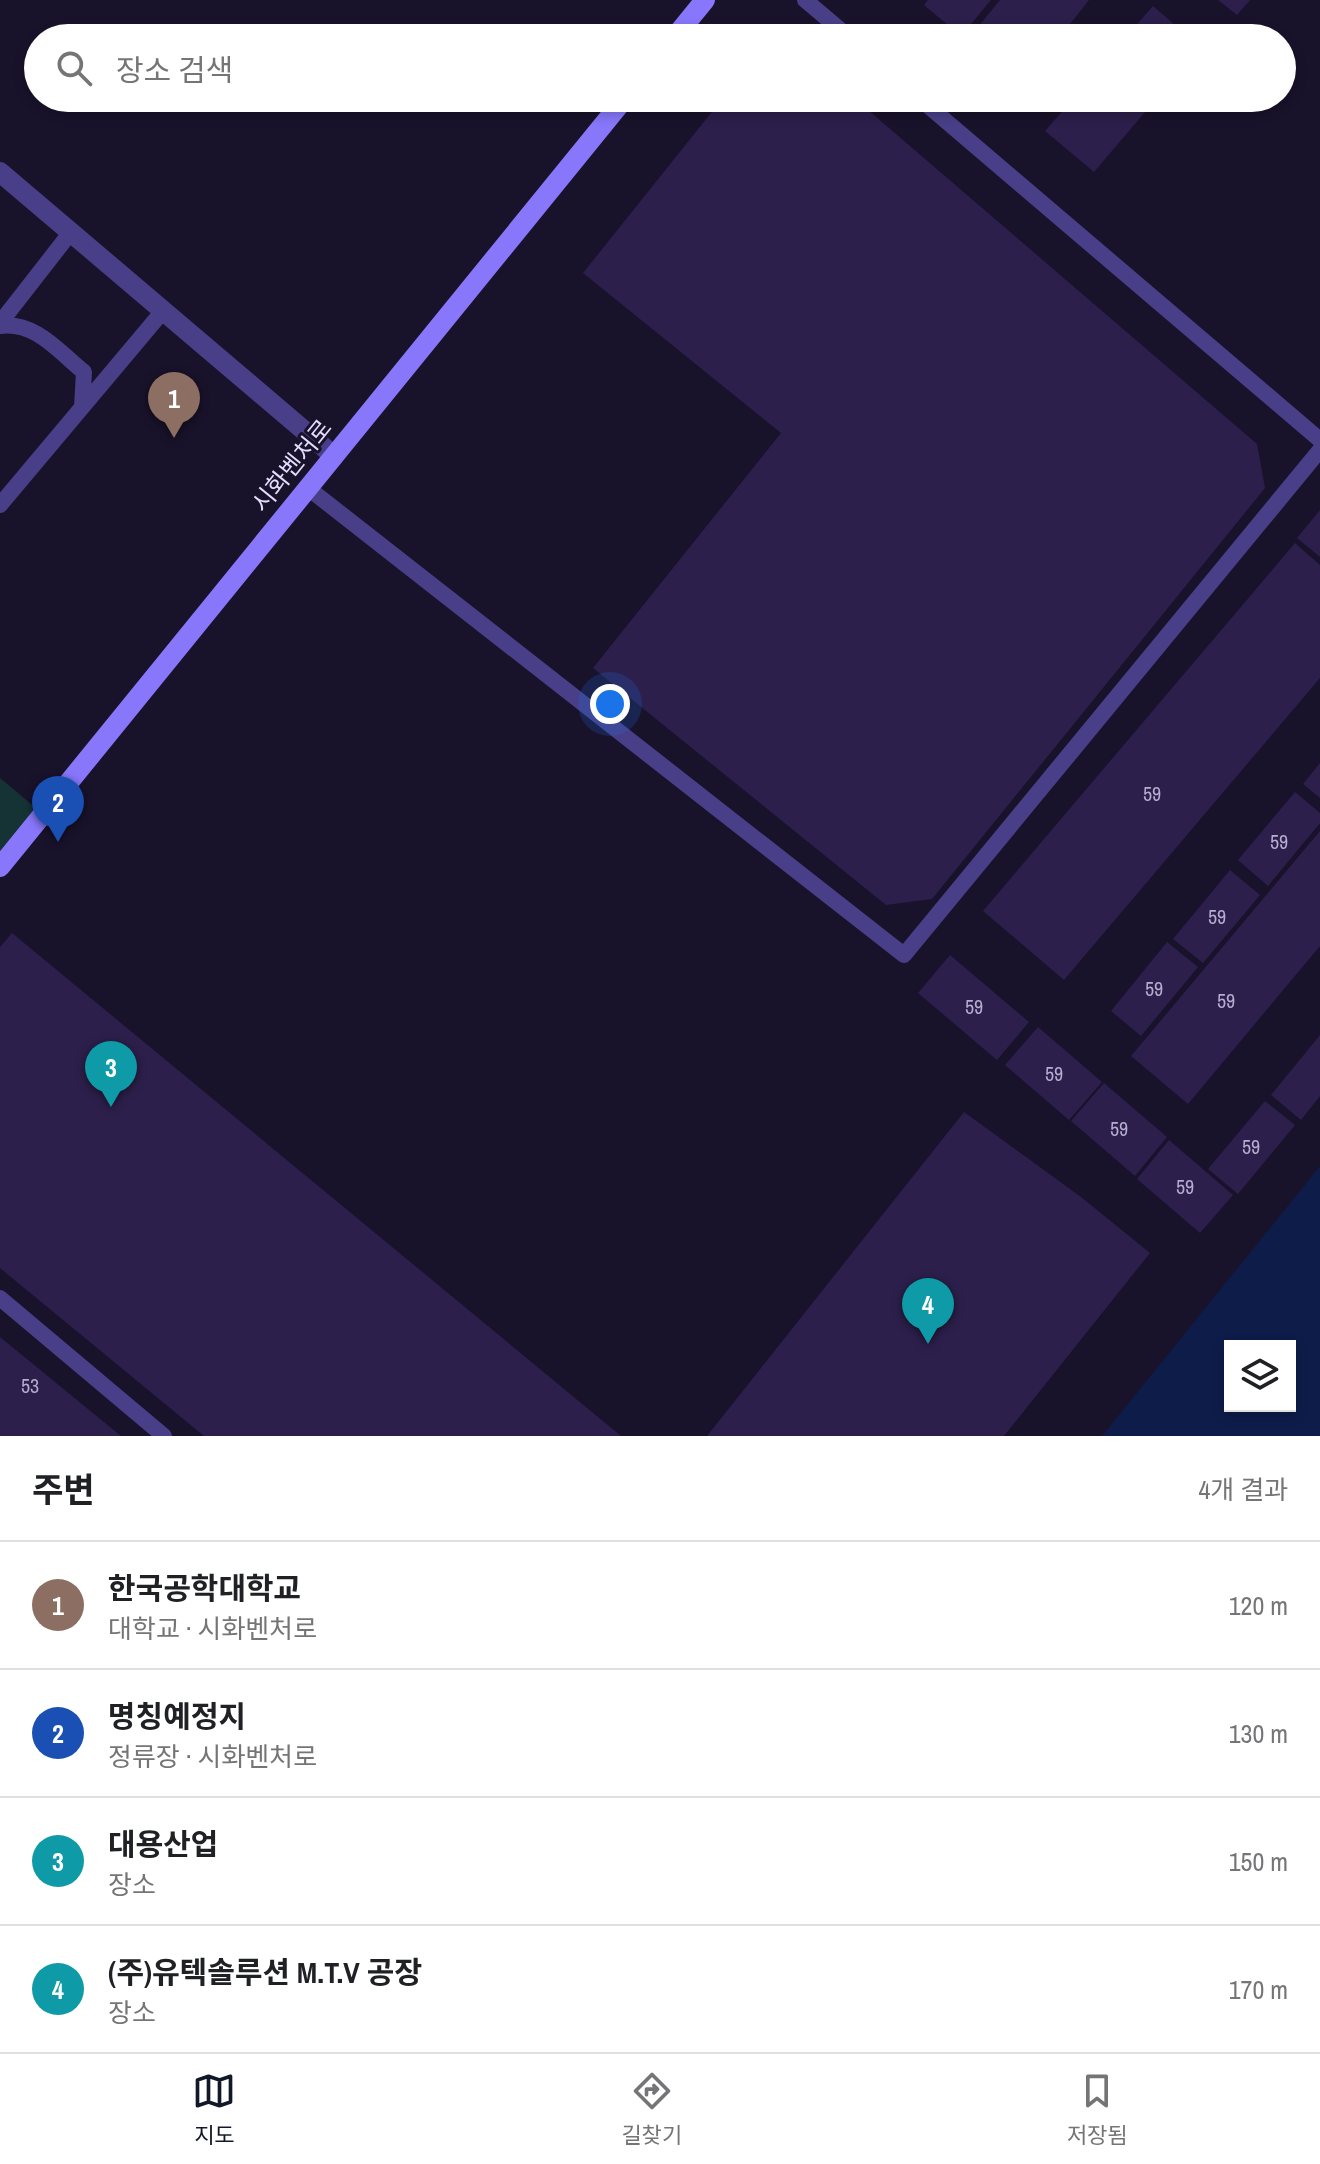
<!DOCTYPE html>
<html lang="ko">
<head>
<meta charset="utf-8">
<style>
	body { margin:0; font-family:"Archivo Narrow","Noto Sans KR",sans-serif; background:#f6f6f6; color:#202124 }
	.controls { position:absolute; right:24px; bottom:24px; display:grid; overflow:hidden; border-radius:0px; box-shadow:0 4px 12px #0003 }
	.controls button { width:72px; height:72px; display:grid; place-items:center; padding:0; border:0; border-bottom:2px solid #e0e0e0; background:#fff; color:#202124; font:40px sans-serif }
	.you { position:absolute; left:610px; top:704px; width:28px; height:28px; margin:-20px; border:6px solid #fff; border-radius:50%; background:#1a73e8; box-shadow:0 0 0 12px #1a73e833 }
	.badge { display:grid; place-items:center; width:52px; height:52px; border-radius:50%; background:#111827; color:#fff; font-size:26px; font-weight:700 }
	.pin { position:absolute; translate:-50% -66px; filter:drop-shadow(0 2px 4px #0008) }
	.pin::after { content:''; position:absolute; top:42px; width:28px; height:24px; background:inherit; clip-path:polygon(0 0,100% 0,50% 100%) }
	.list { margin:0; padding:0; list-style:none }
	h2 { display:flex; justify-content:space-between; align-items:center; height:104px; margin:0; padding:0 32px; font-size:34px }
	h2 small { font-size:26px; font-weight:400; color:#757577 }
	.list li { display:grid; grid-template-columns:52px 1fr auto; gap:24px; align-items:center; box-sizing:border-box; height:128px; padding:0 32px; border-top:2px solid #e0e0e0 }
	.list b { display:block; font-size:30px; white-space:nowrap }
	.list p { margin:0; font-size:26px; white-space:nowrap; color:#757577 }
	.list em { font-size:26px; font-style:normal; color:#757577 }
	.icon { flex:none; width:44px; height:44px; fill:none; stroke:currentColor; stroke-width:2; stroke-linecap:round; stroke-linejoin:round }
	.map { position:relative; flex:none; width:1320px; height:1436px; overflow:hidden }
	.search { position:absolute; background:#fff; box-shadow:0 4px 12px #0003; left:24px; right:24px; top:24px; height:88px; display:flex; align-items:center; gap:20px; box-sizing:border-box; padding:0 28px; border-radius:44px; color:#757577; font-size:30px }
	.sheet { height:616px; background:#fff }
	nav { display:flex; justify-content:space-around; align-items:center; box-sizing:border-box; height:112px; border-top:2px solid #e0e0e0; background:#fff; font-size:22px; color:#757577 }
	nav a { display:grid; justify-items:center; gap:4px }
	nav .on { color:#111827 }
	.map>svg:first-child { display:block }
</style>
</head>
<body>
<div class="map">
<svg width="1320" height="1436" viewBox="0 0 1320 1436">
	<rect width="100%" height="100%" fill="#19122b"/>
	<path fill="#153335" d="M0,778l43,36 -43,53z"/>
	<path fill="#0d1c49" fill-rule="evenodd" d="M1320,1166v270h-218zM1230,1346h60v60h-60z"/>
	<path fill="#2c1f4b" d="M928,0h63l-30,36 -37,-31z
		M1000,0h89l-30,38h-90z
		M1218,0h32l-13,15z
		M1153,6l37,32h-65z
		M723,98h131l403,346 8,44 -333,411 -46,6 -293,-237 188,-235 -198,-160z
		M1074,98h83l-63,74 -49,-41z
		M1320,510v47l-23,-19z
		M1295,543l25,22v113l-256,302 -81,-69z
		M1320,763v35l-17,-14z
		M1295,792l25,21v10l-52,63 -30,-26z
		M1320,831v115l-132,158 -57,-48z
		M1230,870l30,25 -57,68 -30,-24z
		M12,933l609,503h-417l-204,-168v-321z
		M1167,942l31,25 -57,69 -30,-25z
		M950,955l79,67 -32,38 -79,-67z
		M1038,1027l64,55 -33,38 -64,-55z
		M1320,1035v61l-19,24 -30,-25z
		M1104,1083l63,54 -32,39 -64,-55z
		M1265,1101l30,24 -57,69 -30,-25z
		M964,1112l117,85 69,56 -146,183h-297z
		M1169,1140l64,55 -33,38 -63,-54z
		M0,1337l121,99h-121z"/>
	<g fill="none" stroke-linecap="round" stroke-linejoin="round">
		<path stroke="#493f88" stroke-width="16" d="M805,0l45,38
			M919,98l401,342
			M0,323l71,-91
			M0,326c35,-5 58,25 84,46l-2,35
			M308,488l596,467 416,-505
			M0,505l163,-194
			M0,1298l164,138"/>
		<path stroke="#493f88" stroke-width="20" d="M0,172l334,284"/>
		<path stroke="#8877fb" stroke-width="20" d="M674,38l31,-38
			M0,867l625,-769"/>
	</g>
	<g text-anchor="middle" stroke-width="6" stroke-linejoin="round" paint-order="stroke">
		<g font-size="20" fill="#b6aed1">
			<text x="1152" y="801">59</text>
			<text x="1279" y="849">59</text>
			<text x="1217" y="924">59</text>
			<text x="1154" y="996">59</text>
			<text x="1226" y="1008">59</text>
			<text x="974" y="1014">59</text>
			<text x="1054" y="1081">59</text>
			<text x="1119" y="1136">59</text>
			<text x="1251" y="1154">59</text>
			<text x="1185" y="1194">59</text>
			<text x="30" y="1393">53</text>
		</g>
		<g font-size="24" fill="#e4ddfe" stroke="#19122b">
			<text transform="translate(292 466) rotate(-51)" y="8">시화벤처로</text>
		</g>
	</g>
</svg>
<div class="controls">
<button><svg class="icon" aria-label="layers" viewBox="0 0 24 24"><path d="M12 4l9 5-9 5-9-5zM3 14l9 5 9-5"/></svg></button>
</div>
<div class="you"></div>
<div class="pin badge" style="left:174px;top:438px;background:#8d6e63">1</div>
<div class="pin badge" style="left:58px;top:842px;background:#1a4fb4">2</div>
<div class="pin badge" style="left:111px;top:1107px;background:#0f9aa8">3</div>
<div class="pin badge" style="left:928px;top:1344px;background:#0f9aa8">4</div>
<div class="search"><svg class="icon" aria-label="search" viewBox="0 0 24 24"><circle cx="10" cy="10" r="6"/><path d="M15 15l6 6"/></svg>장소 검색</div>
</div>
<section class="sheet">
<h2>주변<small>4개 결과</small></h2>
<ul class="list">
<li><span class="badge" style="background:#8d6e63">1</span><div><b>한국공학대학교</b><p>대학교 · 시화벤처로</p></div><em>120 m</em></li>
<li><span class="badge" style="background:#1a4fb4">2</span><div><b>명칭예정지</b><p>정류장 · 시화벤처로</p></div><em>130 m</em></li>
<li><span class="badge" style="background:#0f9aa8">3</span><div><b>대용산업</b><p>장소</p></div><em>150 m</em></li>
<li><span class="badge" style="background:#0f9aa8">4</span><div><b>(주)유텍솔루션 M.T.V 공장</b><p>장소</p></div><em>170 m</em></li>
</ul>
</section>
<nav>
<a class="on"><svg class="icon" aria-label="map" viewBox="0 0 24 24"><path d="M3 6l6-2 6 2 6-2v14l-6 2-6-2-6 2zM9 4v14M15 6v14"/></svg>지도</a>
<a><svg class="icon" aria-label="directions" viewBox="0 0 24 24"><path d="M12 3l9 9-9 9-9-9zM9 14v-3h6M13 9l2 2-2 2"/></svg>길찾기</a>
<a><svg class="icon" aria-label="saved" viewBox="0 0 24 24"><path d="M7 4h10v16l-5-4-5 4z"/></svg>저장됨</a>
</nav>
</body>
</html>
